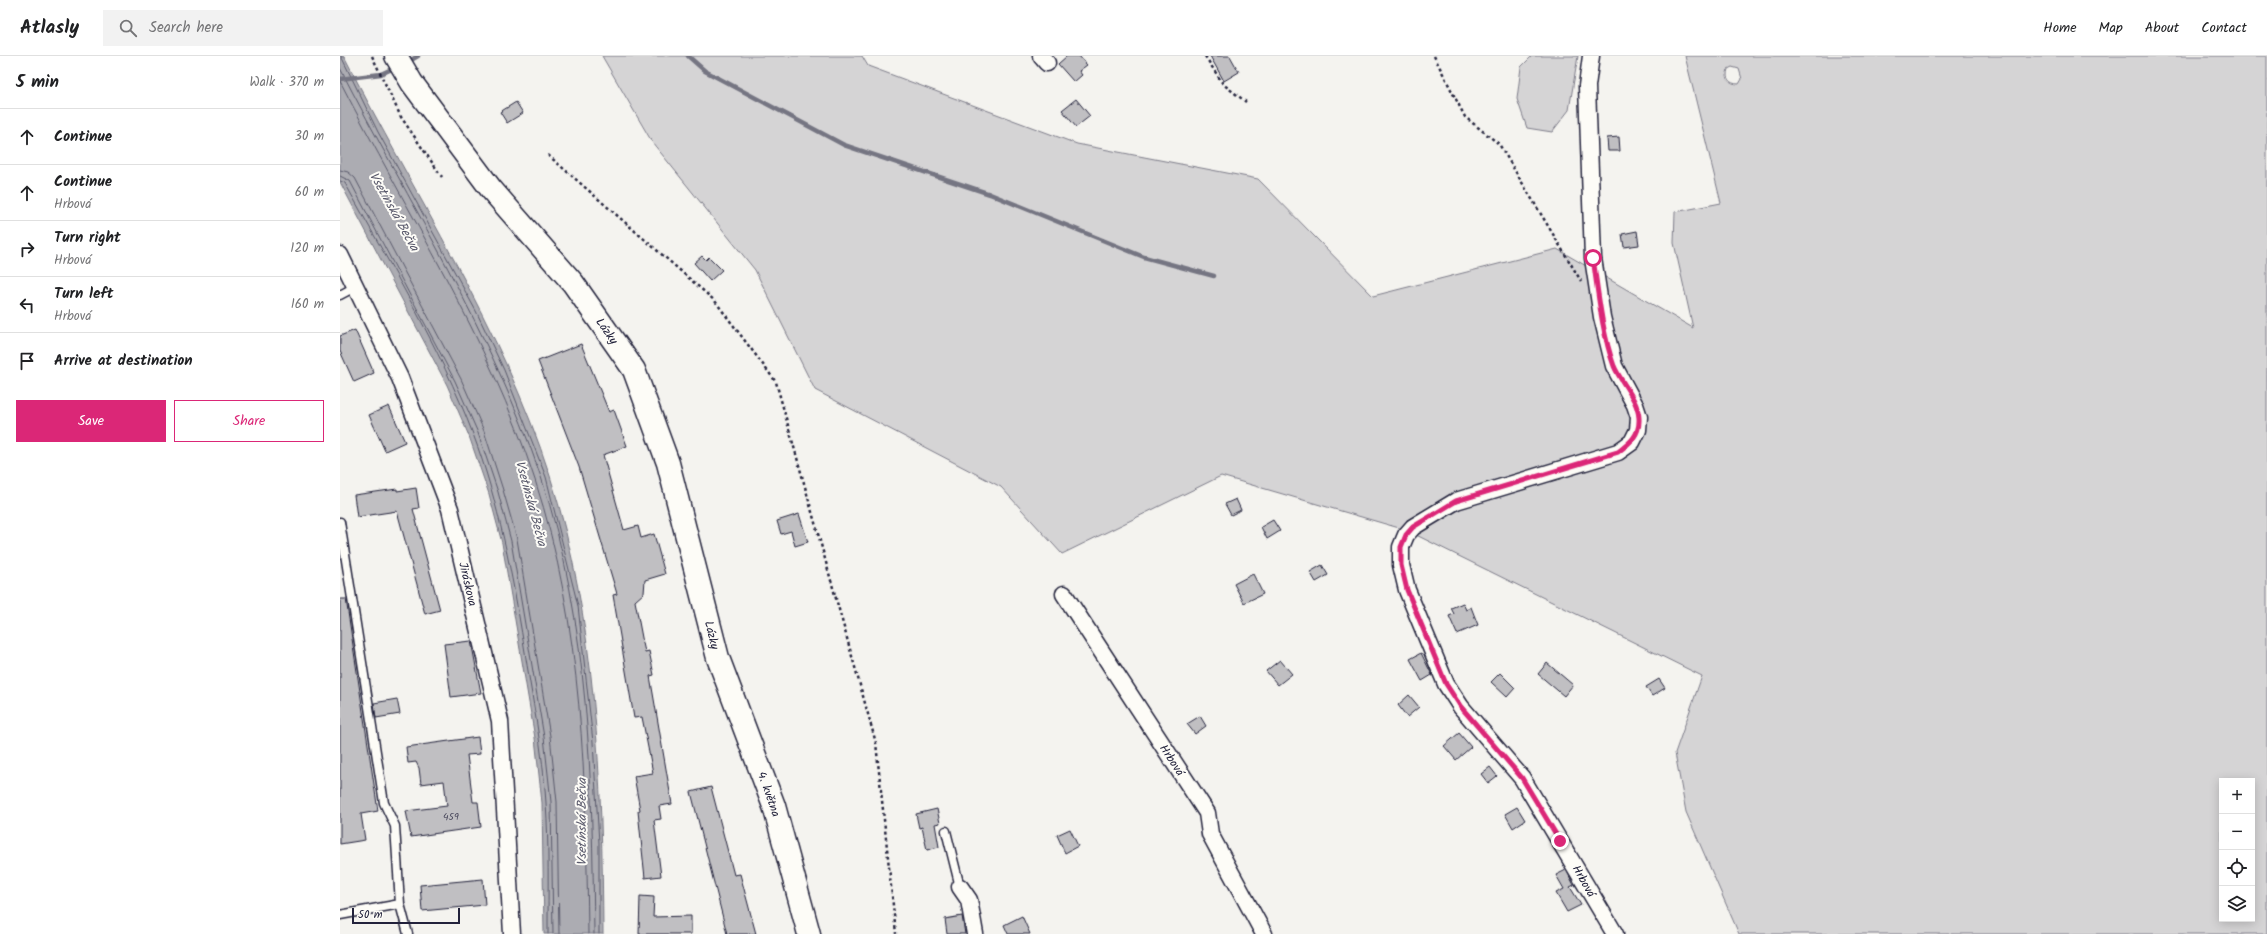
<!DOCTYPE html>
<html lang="en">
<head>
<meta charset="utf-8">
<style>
	body { margin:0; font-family:Kalam,sans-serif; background:#f2f2f2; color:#202124 }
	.controls { position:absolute; right:12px; bottom:12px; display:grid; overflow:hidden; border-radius:0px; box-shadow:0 2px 10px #0003 }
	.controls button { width:36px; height:36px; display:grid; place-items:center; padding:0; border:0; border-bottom:1px solid #e0e0e0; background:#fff; color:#202124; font:20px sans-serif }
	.scale { position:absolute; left:12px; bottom:10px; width:108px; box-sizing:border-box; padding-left:4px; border:2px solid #22223b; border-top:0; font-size:11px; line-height:14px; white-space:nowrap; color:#22223b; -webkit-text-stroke:3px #fdfcf7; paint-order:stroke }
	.stop { position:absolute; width:12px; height:12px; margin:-9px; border:3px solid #db2777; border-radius:50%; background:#fff }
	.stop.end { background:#db2777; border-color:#fff; box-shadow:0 1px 4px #0008 }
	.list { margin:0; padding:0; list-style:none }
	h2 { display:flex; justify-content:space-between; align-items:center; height:52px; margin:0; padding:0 16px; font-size:17px }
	h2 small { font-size:13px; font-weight:400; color:#757577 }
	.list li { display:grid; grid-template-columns:26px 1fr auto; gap:12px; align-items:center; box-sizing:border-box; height:56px; padding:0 16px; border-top:1px solid #e0e0e0 }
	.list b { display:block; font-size:15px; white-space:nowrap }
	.list p { margin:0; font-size:13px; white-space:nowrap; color:#757577 }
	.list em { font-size:13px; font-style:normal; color:#757577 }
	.actions { display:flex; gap:8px; padding:12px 16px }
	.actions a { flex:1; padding:9px 0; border:1px solid #db2777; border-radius:0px; text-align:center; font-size:14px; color:#db2777 }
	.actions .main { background:#db2777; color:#fff }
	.icon { flex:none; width:22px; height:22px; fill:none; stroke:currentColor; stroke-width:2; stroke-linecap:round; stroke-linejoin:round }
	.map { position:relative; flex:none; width:1927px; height:878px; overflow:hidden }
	header { display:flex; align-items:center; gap:24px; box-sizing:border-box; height:56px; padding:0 20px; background:#fff; border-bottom:1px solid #e0e0e0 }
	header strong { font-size:19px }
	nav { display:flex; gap:22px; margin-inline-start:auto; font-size:14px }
	.search { width:280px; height:36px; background:#f2f2f2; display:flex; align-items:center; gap:10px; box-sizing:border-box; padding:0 14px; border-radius:0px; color:#757577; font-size:15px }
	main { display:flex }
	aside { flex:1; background:#fff }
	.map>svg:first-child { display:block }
</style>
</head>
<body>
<header>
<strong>Atlasly</strong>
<div class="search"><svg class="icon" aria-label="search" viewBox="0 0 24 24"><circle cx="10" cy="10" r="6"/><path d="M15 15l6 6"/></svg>Search here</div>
<nav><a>Home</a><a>Map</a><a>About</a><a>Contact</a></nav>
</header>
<main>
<aside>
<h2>5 min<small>Walk · 370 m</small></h2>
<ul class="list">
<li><svg class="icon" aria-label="ahead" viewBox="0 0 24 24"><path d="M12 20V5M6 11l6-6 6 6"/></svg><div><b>Continue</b></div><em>30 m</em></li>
<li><svg class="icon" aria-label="ahead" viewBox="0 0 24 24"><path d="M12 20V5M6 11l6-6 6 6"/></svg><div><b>Continue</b><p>Hrbová</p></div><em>60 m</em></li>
<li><svg class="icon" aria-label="right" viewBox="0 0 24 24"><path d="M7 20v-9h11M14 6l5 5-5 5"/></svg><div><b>Turn right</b><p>Hrbová</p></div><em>120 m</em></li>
<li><svg class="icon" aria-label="left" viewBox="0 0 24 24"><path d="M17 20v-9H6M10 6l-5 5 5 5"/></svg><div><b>Turn left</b><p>Hrbová</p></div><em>160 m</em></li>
<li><svg class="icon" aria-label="arrive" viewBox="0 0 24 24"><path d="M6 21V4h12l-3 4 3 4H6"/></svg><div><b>Arrive at destination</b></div></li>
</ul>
<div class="actions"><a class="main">Save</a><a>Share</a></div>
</aside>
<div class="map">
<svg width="1927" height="878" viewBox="0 0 1927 878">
	<rect width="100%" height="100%" fill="#f4f3ef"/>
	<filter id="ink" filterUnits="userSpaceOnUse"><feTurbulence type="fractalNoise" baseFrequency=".025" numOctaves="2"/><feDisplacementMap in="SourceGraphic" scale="8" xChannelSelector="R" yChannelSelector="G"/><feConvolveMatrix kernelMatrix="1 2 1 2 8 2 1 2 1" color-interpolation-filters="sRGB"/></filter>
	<g filter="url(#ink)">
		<path fill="#d5d4d5" stroke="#7c7b88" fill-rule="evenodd" d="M262,0h260l6,10 209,78 181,35 115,117 184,-47 136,79 -19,-85 1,-31 46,-9 -36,-147h582v878h-528l-53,-122 -11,-59 27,-77 -296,-146 -185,-54 -159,78 -61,-67 -186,-97 -60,-120 -103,-128zM1392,11l7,2 3,10 -3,5c-10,0 -14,-6 -11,-15zM1882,725h30v138h-30z
			M1192,0h46l-9,54 -17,22 -25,-4 -10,-29 4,-32z"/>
		<path fill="#acacb2" stroke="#757582" d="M0,0h4c70,139 158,271 206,420 47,147 52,305 53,458h-59l-2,-131 -7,-65 -33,-195 -13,-49 -20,-58 -22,-51 -107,-203z"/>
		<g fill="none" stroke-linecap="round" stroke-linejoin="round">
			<path stroke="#59596b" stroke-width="1" d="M1,0l37,76 98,179 28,59 42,107 32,129 15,136 6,101v91
				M0,12c69,135 152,264 201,409 49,147 51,304 53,457
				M0,25c67,132 149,257 195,399 48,146 51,302 53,454
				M0,114l8,2 7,6 106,201 23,52 19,59 14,49 33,197 7,66 2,132
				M0,120l10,5 105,200 23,52 20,59 13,49 33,196 7,65 2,132
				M0,125l5,2c45,82 95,164 128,251 26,69 39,140 51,212 8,52 19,104 22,157 3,43 2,88 2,131"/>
			<path stroke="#757582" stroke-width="4.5" d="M348,0l17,15 139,74 146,49 154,63 70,19
				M66,7l12,-7
				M0,23l41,-5 15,-7"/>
		</g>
		<path fill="#c0bfc2" stroke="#22223b" d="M727,0h12l8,9 -8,6 3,4 -8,7 -16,-18z
			M870,0h20l9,16 -15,9z
			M736,43l14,17 -14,11 -14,-17z
			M176,46l7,11 -16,10 -7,-11z
			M1279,81l1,14h-12l-1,-13z
			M1297,175l2,14 -15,2 -2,-13z
			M362,200l4,4 3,-3 13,13 -12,11 -16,-18z
			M15,274l19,43 -20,9 -14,-31v-15z
			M241,288l28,68 5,-2 13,36 -24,9 21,75 14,-4 3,12 13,-4 11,40 -20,6 -1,13 -9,8 8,42 2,9 4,-1 5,24 -4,1 22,128 -13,2 2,13 -7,1 7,56 -16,2 -7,-67 2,-1 -6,-34 19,-3 -11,-56 -8,1 -21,-123 4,-1 -38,-127 -41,-106z
			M49,350l16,36 -20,9 -16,-36z
			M76,432l3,20 -6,1 27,101 -15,4 -28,-103 -40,6 -3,-22 43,-6v2z
			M896,443l5,11 -10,5 -6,-11z
			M459,458l9,28 -13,4 -4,-15 -10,3 -4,-13z
			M933,464l7,11 -13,8 -6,-12z
			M982,509l6,10 -12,7 -6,-10z
			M913,518l10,20 -19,9 -10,-19z
			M0,543h6l32,212 -17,3 4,26 -25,4z
			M1123,547l3,7 5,-3 7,18 -21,9 -8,-18 5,-2 -3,-6z
			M131,585l10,52 -30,4 -7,-53z
			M1081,597l11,22 -10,6 -12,-22z
			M940,604l12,14 -14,11 -12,-14z
			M1207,607l26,22 -9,11 -26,-22z
			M1160,617l15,15 -8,9 -16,-15z
			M1319,623l6,9 -13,8 -6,-9z
			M1069,639l10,12 -12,10 -9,-12z
			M57,643l3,15 -24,4 -2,-15z
			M860,660l6,10 -11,8 -8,-10z
			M1119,677l12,14 -15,13 -12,-14z
			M138,681l2,17 -13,1 6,47h5l3,25 -70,10 -5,-26 41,-5 -3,-25 -23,3 -2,-16 -3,-6 -8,1 -2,-16z
			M1150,711l7,9 -9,7 -7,-9z
			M371,731l23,88 6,-1 16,60h-29l-36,-142z
			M1177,751l8,13 -12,8 -8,-14z
			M597,753l3,14 -5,1 4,23 -12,3 -5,-23 -3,1 -3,-14z
			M730,773l8,17 -13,7 -8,-18z
			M1226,814l8,15 -4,2 11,18 -14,7 -11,-19 8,-4 -8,-14z
			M143,823l2,26 -63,6 -2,-26z
			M300,840l14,1 -1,20 38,-1v18h-52z
			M622,860l3,18h-18l-2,-15z
			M682,860l8,18h-22l-4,-9z"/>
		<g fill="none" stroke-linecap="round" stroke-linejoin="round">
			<g stroke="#22223b" stroke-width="11">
				<path id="lane" d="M0,239l15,-8
					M0,466l44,281 11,23 5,78 8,30
					M606,775l14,56
					M0,859l60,-11"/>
			</g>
			<g stroke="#22223b" stroke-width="19">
				<path id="street" d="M701,0l6,7
					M1251,0l-4,30 6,172 9,59 12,49 21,39 4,12 -1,13 -6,12 -14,10 -162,49 -43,26 -7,8 -5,12v18l6,25 39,94 15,23 61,71 93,156
					M0,199l60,123 50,131 50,212 12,213
					M724,538l143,219 3,21 54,100
					M620,831l9,13 6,34"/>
			</g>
			<g stroke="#22223b" stroke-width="25">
				<path id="secondary" d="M56,0l16,27 79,106 82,94 61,87 34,93 50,195 56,148 35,128"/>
			</g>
			<path stroke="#22223b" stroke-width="2.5" stroke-dasharray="3 3" stroke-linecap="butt" d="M32,0l29,61 41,60
				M865,0l18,28 23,18
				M1094,0l31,61 34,27 82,137
				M208,99l167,146 61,81 100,361 20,191"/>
			<use href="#lane" stroke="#fdfcf7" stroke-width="8"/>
			<use href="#street" stroke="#fdfcf7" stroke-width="16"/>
			<use href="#secondary" stroke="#fdfcf7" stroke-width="22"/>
		</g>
	</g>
	<g fill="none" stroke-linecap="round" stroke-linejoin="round" filter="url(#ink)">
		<path stroke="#db2777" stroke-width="5" d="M1220,785l-38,-63 -61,-71 -15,-23 -39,-94 -6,-25v-18l5,-12 7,-8 43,-26 162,-49c12,-9 22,-17 21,-34 -1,-19 -18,-35 -25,-52 -12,-33 -16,-74 -21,-108"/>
	</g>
	<g text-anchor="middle" stroke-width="4" stroke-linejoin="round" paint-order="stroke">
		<g font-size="10" fill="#4a495d">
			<text x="111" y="764">459</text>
		</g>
		<g font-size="12" fill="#22223b" stroke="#fdfcf7">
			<text transform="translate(267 275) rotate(55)" y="4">Lázky</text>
			<text transform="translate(128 528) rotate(77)" y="4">Jiráskova</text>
			<text transform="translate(372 579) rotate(76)" y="4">Lázky</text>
			<text transform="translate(832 704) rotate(57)" y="4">Hrbová</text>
			<text transform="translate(429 738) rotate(71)" y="4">4. května</text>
			<text transform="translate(1244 825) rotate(60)" y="4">Hrbová</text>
		</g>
		<g font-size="13" font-style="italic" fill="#59596b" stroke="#fdfcf7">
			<text transform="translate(55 155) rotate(61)" y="5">Vsetínská Bečva</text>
			<text transform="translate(192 447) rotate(75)" y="5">Vsetínská Bečva</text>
			<text transform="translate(241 766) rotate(-90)" y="5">Vsetínská Bečva</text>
		</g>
	</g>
</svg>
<div class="controls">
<button>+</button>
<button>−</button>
<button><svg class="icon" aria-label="locate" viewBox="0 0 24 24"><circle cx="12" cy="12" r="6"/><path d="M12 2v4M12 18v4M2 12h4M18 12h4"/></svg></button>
<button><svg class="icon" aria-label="layers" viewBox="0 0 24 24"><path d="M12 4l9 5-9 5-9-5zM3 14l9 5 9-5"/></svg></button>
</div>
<div class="scale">50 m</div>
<div class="stop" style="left:1253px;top:202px"></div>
<div class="stop end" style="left:1220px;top:785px"></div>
</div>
</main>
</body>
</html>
